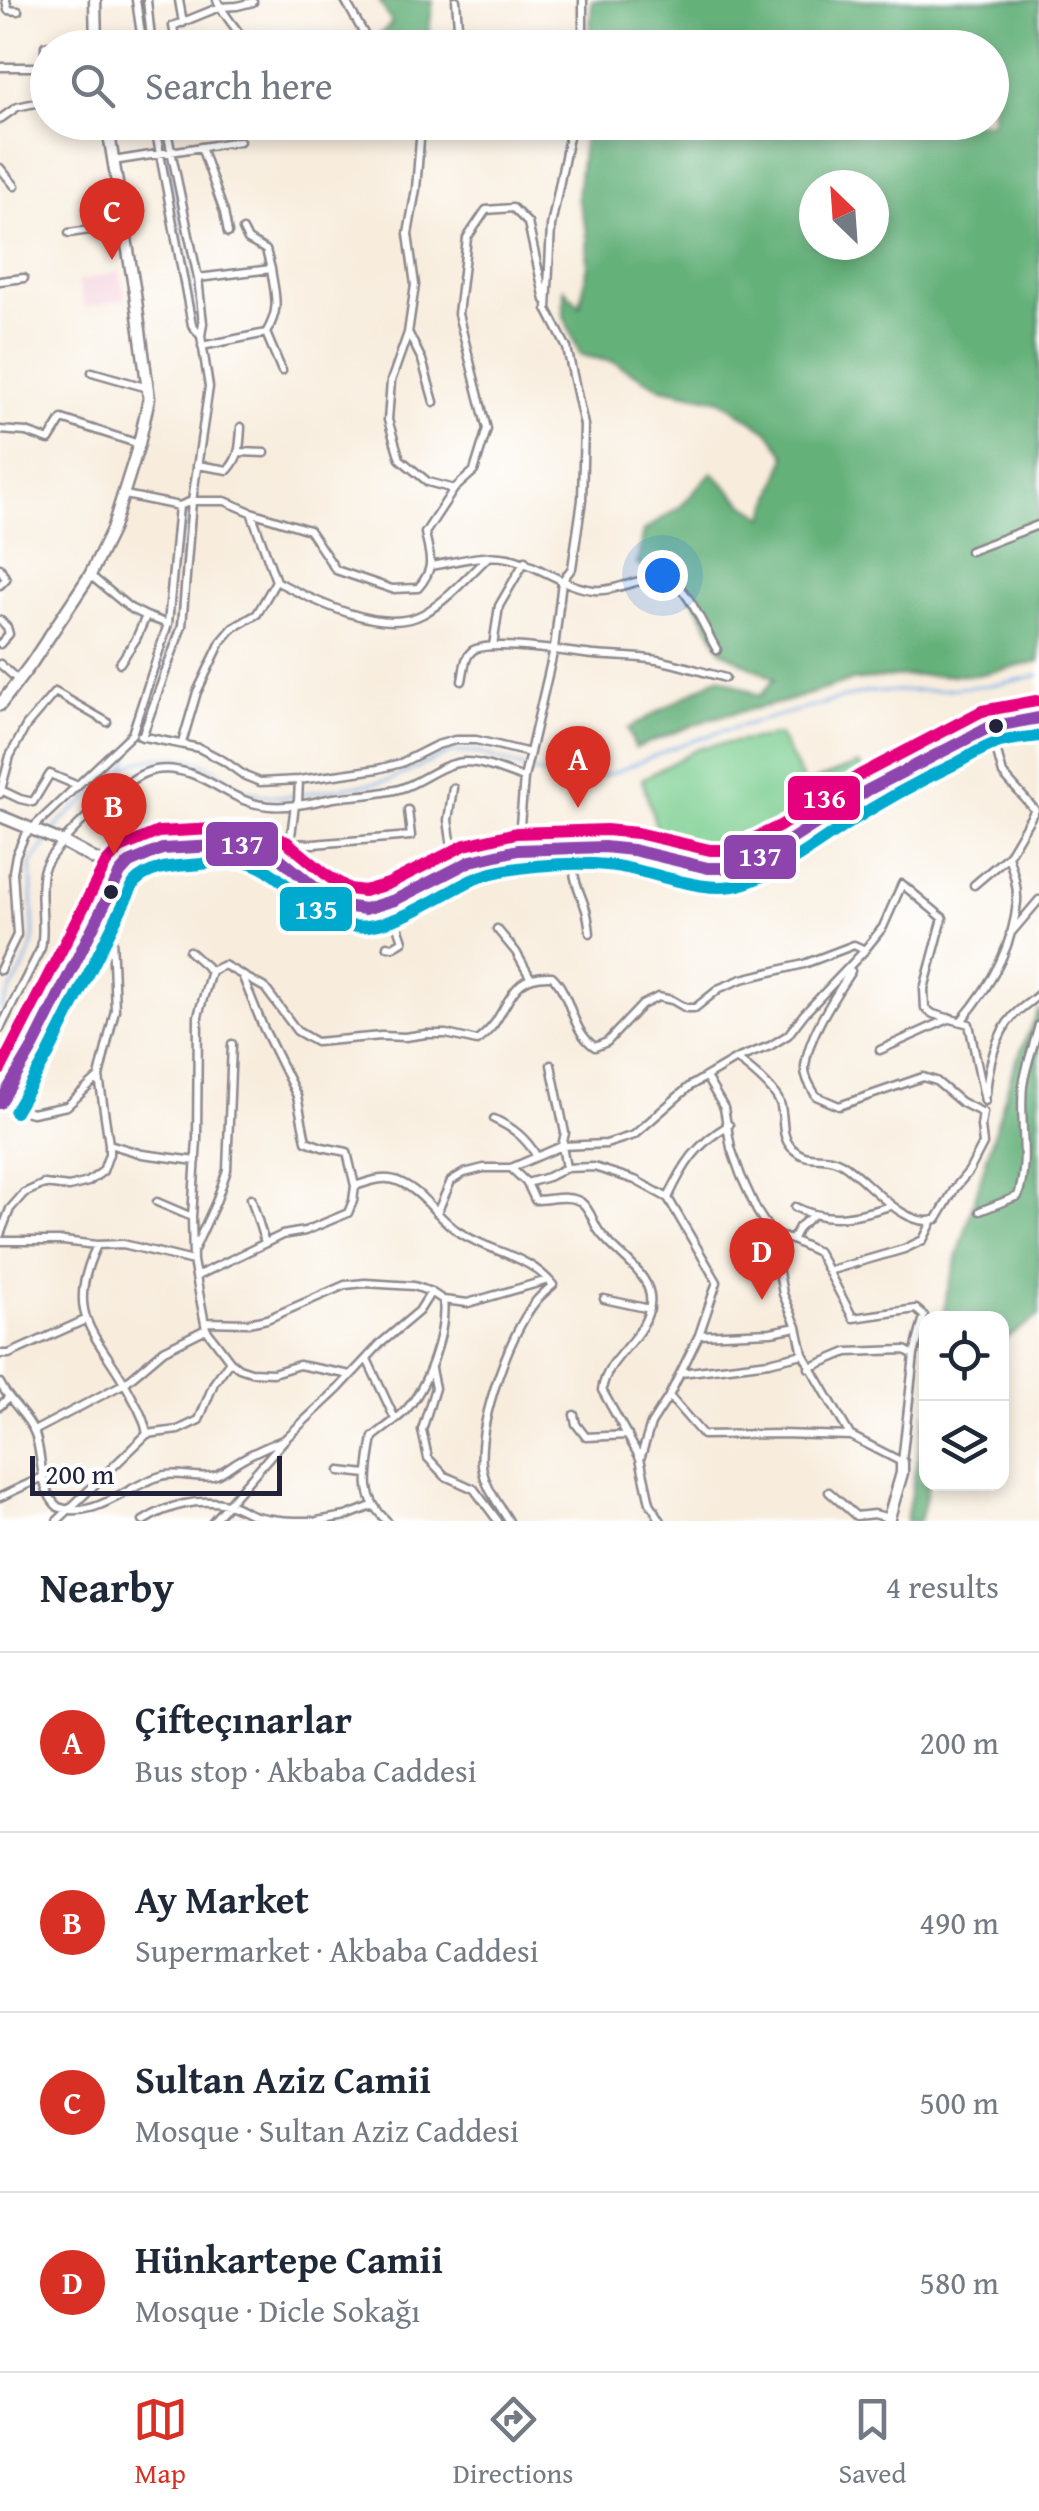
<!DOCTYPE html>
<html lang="en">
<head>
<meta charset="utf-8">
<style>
	body { margin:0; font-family:"Gentium Book Plus",serif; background:#f6f6f7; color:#1f2937 }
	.controls { position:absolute; right:30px; bottom:30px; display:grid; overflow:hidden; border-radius:20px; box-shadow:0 5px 15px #0003 }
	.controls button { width:90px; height:90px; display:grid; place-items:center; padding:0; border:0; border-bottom:2px solid #e0e1e3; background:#fff; color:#1f2937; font:50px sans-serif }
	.compass { position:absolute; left:799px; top:170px; width:90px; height:90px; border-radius:50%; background:#fff; box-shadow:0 5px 15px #0003; rotate:335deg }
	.scale { position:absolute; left:30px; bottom:25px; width:252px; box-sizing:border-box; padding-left:10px; border:5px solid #22223b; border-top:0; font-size:28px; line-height:35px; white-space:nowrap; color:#22223b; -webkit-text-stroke:8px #fff; paint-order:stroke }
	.you { position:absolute; left:662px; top:575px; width:35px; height:35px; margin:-25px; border:8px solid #fff; border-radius:50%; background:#1a73e8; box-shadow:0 0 0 15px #1a73e833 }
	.badge { display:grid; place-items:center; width:65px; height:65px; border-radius:50%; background:#d93025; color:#fff; font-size:32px; font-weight:700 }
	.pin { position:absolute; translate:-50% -82px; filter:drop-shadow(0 2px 5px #0008) }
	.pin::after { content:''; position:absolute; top:52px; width:35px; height:30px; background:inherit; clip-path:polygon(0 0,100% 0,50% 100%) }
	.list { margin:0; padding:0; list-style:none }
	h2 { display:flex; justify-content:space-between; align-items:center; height:130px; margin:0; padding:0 40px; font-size:42px }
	h2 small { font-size:32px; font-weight:400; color:#747a83 }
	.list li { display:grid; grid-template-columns:65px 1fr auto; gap:30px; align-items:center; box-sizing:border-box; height:180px; padding:0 40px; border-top:2px solid #e0e1e3 }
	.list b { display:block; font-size:38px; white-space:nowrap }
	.list p { margin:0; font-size:32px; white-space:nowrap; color:#747a83 }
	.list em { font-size:32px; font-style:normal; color:#747a83 }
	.icon { flex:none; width:55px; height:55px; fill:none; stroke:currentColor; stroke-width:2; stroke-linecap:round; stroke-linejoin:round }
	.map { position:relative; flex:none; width:1039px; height:1521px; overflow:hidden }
	.search { position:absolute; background:#fff; box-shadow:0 5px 15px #0003; left:30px; right:30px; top:30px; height:110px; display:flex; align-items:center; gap:25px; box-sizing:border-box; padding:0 35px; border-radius:55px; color:#747a83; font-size:38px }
	.sheet { height:850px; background:#fff }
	nav { display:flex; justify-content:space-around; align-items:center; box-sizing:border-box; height:140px; border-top:2px solid #e0e1e3; background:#fff; font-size:28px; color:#747a83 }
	nav a { display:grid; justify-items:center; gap:5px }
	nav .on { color:#d93025 }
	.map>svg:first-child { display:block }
</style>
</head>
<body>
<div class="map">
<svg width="1039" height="1521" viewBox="0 0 1039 1521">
	<rect width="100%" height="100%" fill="#fff"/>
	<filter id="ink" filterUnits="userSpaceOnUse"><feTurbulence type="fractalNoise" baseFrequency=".01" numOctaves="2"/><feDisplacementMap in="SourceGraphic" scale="20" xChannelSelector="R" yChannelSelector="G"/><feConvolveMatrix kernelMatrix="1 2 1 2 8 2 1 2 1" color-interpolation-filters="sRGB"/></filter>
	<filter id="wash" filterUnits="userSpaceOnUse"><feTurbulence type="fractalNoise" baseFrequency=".0048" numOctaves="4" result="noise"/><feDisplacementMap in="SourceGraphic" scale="40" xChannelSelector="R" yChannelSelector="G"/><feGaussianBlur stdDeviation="2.25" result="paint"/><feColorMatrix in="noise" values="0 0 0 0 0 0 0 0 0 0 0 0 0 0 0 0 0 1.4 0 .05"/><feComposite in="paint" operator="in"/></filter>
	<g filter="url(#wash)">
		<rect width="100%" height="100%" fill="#f8eddd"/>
		<path fill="#f4cfdc" d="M119,271l7,27 -41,10 -7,-26z"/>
		<path fill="#7cce90" stroke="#4f7866" stroke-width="2.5" d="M779,735l26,49 54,-20 10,16c-36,26 -114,89 -159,84 -15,-1 -31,-7 -46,-11l-22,-74 59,-32z"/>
		<path fill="#65b17a" stroke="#446a5a" stroke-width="2.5" fill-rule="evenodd" d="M379,0h54l-5,38 26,4 -1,6h-81l-2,-4 22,-21z
			M592,0h447v662l-62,13 -75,1 -51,5 -67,21 -72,16 -77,30 -7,-19 91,-52 41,19 14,-17 -52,-28 -37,-68 -48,-18 7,-34 37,-25 31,-34 32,32 21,13 21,-61 -16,-23 -49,-33 -59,-12 -49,-26 -33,-7 -16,-39v-27l16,17 8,-41 -1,-34 -10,-33 8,-75 407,-1v-74l-403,-1zM814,185h60v60h-60z
			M1039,1009v307l-37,25v-23h-59l4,-25 66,-224z
			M926,1411v73h3l-9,37h-14z"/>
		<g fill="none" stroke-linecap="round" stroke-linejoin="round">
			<path stroke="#75ade5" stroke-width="2.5" d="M162,124l37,203
				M125,767c28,-13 63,-14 90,3 9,5 17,14 26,18 15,7 37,10 53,8
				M302,794l86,-13 63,-29 27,1 79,26 25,1 31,-7 67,-28 42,-14 145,-39 73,-2 60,-6 39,-9
				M52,834l9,-13 64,-54 26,-66 26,-76 10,-112
				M0,1009l23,-40 11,-27 -3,-78 17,-24"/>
		</g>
	</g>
	<g filter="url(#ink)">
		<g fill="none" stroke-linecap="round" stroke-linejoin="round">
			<g stroke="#8d888c" stroke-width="11">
				<path id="street" d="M6,0l2,10 10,1
					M136,0l7,48
					M147,0l5,48
					M179,0l4,23
					M217,0c8,18 22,31 33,48
					M345,0l27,48
					M456,0l3,39 -3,9
					M177,48l-4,-22 47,-19 17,-1 16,-4
					M583,48v-48
					M0,67h45
					M0,119l17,-12 23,-5 3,-10 2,-46 49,-8
					M154,122l38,203 8,10
					M412,122l8,17
					M426,122l-6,18 -4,49 -8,45 7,51 -7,48 -17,48 -3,39 12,39 28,23 26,7
					M201,147l23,65 4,21
					M113,161l127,-20
					M0,168l15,18
					M243,230l5,10 18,10 5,19
					M69,233l55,-8
					M198,278l73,-9c4,27 10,39 -5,64l-64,13
					M0,281l24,-3
					M266,333l16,38
					M409,334l13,26 12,42
					M92,372l56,16
					M0,430l26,2 23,8 13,-21 77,25
					M240,452l25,1
					M197,465l31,5c12,-13 12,-25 13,-43
					M125,495l54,11 13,-5h33l26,11 25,69 -19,33 -24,14 -12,14 -24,50 -15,51
					M251,512l58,18 27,40 56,19 26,-1c18,-21 12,-30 7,-55l29,-44 20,-18 13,-42 -29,-115 9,-76 19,-28 27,-2 15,15 17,77
					M970,551l68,-26 1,2
					M431,566c24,-4 53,-13 77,-8 30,6 55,29 86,32 27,3 57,-23 83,-5 14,11 30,48 40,65
					M0,568l6,11 -6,6
					M91,576l39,32 16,8 -10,23 -16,24
					M276,581c36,19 107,55 147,33 25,-14 45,-38 65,-57
					M146,616l22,8
					M0,620l7,7 2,7 -9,10
					M493,646l6,-40 26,-45
					M0,664l18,16
					M462,681c2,-8 2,-23 9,-29 13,-14 102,1 123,3 21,2 42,1 63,5 22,4 45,12 68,18
					M140,736l59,12 25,13 21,15 15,6 39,-2 79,-11 23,-6 36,-18 18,-5h21l54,13
					M142,737l40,-111 10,-125 17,-114 -8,-51 2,-13 -5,-45 -33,-156
					M453,788l-5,32 7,48
					M1,790l19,9 13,3 17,-28 28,12
					M0,794l10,-38 16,-30 29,-34 52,30
					M290,843l23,1 98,-8 -3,-26
					M579,848c-11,25 -2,35 6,59 3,8 4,17 5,26
					M518,849l6,-71 30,-129 8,-68 10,-13 10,-68 2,-75 -17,-77 -20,-39 4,-83 21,-104
					M277,855l13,-12 5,-38 3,-3 1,-22
					M974,885l34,-29 27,-46 -32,-36 -13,-47
					M497,929l19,23 14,25
					M1010,934l29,-34
					M387,946l6,1 10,-6 -13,-39
					M189,951l22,20
					M863,952l20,-25 19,-43 41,34 -19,71 1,19 8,6 36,10 16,77
					M0,970l17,-35 -4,-63 3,-17 9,-20 107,-101 36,-110 11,-118
					M851,971c-17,27 -42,63 -46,95 -1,11 6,21 11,30l23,10 84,-29 13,4 25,21 22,11
					M242,975l21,52 34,69 9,45 16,6 25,5 8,34
					M961,1021c28,-33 52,-74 56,-119 1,-16 -4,-31 -9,-46
					M0,1029l41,-81c5,-25 -3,-51 2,-76 5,-24 79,-91 102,-99 15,-6 29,-4 44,0 18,6 31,16 48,24 18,9 40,11 59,8 13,-1 25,-5 38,-7 23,-3 46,-3 68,-10 21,-7 40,-25 63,-26 19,0 40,10 59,16
					M880,1050l71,-32
					M736,1059c12,8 39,30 44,44 5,14 0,32 11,44 17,18 31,5 50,16 25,14 64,69 96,56l18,-31 14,-17 14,-27 -2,-18 2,-14
					M551,1065l14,68 -3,13 4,22
					M986,1094c2,-25 9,-59 27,-78 8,-9 18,-14 26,-22
					M0,1104l32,9 35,-7 32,-29
					M494,1119c19,9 31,18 42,36
					M109,1144l33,10 54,7
					M511,1168l16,15 8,17c14,0 34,-6 46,2 9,7 11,17 16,26 15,26 62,46 52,82 -8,32 -42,47 -47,80l38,68 10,45 11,18
					M527,1183l21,-6 18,-9 28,-1 41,13 33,18
					M251,1198l14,45
					M157,1202l35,15
					M795,1207c33,17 62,9 95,-1
					M980,1211l38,-15c12,-36 1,-73 5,-110 3,-21 11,-41 16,-61
					M772,1234l11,60 14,33 6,27 47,81
					M0,1235l10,-26 14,-16 20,-9 25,3 19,-5 15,-11 6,-17v-10l-10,-67 16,-67 -3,-74 -18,-12
					M792,1240l7,-13 13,-11
					M0,1241h63l34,4 26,-1 70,17
					M193,1252l23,-50 11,-32 5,-126
					M828,1271l76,-22 19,-9 9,-18
					M197,1276l85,-41 23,-4 43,-18 5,-12 2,-15c15,-5 30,-11 45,-4 25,11 37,36 59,50 32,21 69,22 94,53 -6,5 -12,10 -17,16 -27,35 -58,120 -54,164 2,21 16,38 27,56
					M604,1299l46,10
					M443,1300l25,3 80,-23
					M205,1322l43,1 19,-4 78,-34 20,-2 49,3 17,6 12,8c4,32 -16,89 -39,112 -9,9 -21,17 -31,25 -5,34 -14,59 14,84
					M699,1335l72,-3 26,-5
					M0,1354h9l76,-34
					M367,1359l28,60
					M809,1368l38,-16 58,-2 9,5
					M431,1369l4,19 -13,42 6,28 17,18 29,13 24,32
					M681,1373l88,-11 34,-8
					M351,1375l-52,-10 -26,8 -22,-1 -12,-4 -9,-7 -24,-32 -13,-68 -1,-44 5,-77 1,-124 13,-45 13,-6 41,23 32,43 19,11 65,-6 24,1 21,-3h20l31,7c6,-5 12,-10 17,-17 18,-26 20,-50 58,-48 20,19 18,54 43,71l12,-5 35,-37 16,-8 14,3 14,8h9l25,-20 22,-9 62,-15 50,-19 11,5 -61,64 -16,21 -18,11 -34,13 -46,27 -56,49 -28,9 -44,2 -51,22h-27l-20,5 -13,8 -14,32
					M0,1383c9,19 28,32 35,51 8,22 4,57 23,73 36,14 70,-22 103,-31 17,-5 38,4 55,-1 9,-4 18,-12 26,-16 14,-8 28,-14 43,-20
					M669,1396l34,39 77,-1 71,2 51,26 12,-107 10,-39 -8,-7 -63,9 -35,-66 -26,-12 -20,-6 -15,-23 -16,-35 -10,-28 -7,-40 -18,-31
					M0,1406l8,-8
					M574,1415l2,9 10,13 42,-2
					M34,1431l91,-48 39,-33 42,-21
					M147,1434l31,-4 21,-10 15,-37 16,-22
					M641,1456l10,-32 18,-28 30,-61 18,-53 -49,-84c15,-33 29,-55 61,-73
					M340,1471l27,3
					M829,1492l27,24 18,-2 15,4
					M0,1497l43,-20
					M57,1521l90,-87c-2,-13 -8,-25 -15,-37 -31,-62 -71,-76 -35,-152
					M143,1521c25,-16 55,-23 84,-17 10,2 19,9 29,12 19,5 37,5 56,5
					M213,1521l72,-82 53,-50 42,-45 39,-33 12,-19
					M317,1521l29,-5 26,-10"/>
			</g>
			<g stroke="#8d888c" stroke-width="15">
				<path id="secondary" d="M95,0l1,48
					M0,705l31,-41 59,-89 22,-45 27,-86 10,-46 -14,-105 -28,-171
					M0,816l63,26 57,31
					M888,1521l14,-48v-11"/>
			</g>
			<g stroke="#8d888c" stroke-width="15">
				<path id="primary" d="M0,1103c47,-72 78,-154 120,-230l9,-10 33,-14 89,-5 26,12 42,35 24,15 22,3 30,-9 76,-39 47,-11 86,-3 29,3 75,18h25l17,-6 39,-21 79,-51 61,-33 61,-30 49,-9"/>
			</g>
			<use href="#street" stroke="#fff" stroke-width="6"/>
			<use href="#secondary" stroke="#fff" stroke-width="10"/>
			<use href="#primary" stroke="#fff" stroke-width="10"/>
			<g stroke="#fff" stroke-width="20">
				<path id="bus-1" d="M0,1103l33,-56 87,-174 9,-10 33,-14 89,-5 26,12 42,35 24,15 22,3 30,-9 76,-39 47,-11 86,-3 29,3 75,18h25l17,-6 39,-21 79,-51 122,-63 49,-9"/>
			</g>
			<g stroke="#fff" stroke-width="20">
				<path id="bus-2" d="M15,1112l33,-57 86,-172c14,-15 37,-17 56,-18 18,-1 44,-7 61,-2 42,14 67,70 117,63 38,-5 71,-30 104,-46 33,-15 99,-18 135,-15 41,3 95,31 135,19 38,-12 72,-38 105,-60 34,-22 70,-42 106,-59 14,-7 27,-16 41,-21 14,-5 31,-6 45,-8"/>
			</g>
			<g stroke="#fff" stroke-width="20">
				<path id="bus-3" d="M0,1070l106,-207 14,-15 38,-16 92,-5 37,15 42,35 20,12 15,2 24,-7 77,-39 51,-12 90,-3 31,3 73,17h20l50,-24 80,-51 122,-64 54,-10"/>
			</g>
			<use href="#bus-1" stroke="#8e44ad" stroke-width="12"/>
			<use href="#bus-2" stroke="#00a9ce" stroke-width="12"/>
			<use href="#bus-3" stroke="#e5007d" stroke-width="12"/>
		</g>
	</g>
	<g fill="#22223b" stroke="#fff" stroke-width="4">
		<circle cx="996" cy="726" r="9"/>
		<circle cx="111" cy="892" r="9"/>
	</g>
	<g stroke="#fff" stroke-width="4">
		<rect x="786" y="774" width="76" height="48" rx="10" fill="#e5007d"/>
		<rect x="204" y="820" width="76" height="48" rx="10" fill="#8e44ad"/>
		<rect x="722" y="833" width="76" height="48" rx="10" fill="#8e44ad"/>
		<rect x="278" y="885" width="76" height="48" rx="10" fill="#00a9ce"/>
	</g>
	<g font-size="28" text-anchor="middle" font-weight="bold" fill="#fff">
		<text x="824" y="808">136</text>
		<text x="242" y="854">137</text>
		<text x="760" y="866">137</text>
		<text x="316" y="919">135</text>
	</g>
</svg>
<div class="controls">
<button><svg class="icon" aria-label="locate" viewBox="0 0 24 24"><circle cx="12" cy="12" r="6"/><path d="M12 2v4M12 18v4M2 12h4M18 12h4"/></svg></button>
<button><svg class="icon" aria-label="layers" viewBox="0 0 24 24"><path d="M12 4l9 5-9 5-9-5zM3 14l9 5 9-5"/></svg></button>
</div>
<svg class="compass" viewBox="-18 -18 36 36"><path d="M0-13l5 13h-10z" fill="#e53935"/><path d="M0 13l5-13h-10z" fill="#747a83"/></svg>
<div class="scale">200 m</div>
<div class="you"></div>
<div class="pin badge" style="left:578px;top:808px">A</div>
<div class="pin badge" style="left:114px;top:855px">B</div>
<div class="pin badge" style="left:112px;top:260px">C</div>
<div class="pin badge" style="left:762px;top:1300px">D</div>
<div class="search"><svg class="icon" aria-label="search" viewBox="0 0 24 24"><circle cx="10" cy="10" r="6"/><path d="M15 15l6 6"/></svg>Search here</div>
</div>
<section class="sheet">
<h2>Nearby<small>4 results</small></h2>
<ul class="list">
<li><span class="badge">A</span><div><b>Çifteçınarlar</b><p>Bus stop · Akbaba Caddesi</p></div><em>200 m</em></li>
<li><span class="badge">B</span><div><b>Ay Market</b><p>Supermarket · Akbaba Caddesi</p></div><em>490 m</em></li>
<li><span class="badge">C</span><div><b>Sultan Aziz Camii</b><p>Mosque · Sultan Aziz Caddesi</p></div><em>500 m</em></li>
<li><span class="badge">D</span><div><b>Hünkartepe Camii</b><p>Mosque · Dicle Sokağı</p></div><em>580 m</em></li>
</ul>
</section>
<nav>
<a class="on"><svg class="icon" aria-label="map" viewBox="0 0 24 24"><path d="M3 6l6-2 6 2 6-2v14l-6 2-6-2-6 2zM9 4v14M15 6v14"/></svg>Map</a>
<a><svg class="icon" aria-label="directions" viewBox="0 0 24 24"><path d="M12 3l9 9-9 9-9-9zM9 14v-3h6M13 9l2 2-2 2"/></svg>Directions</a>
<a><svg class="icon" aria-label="saved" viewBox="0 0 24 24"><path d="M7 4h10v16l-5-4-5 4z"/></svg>Saved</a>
</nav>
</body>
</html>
